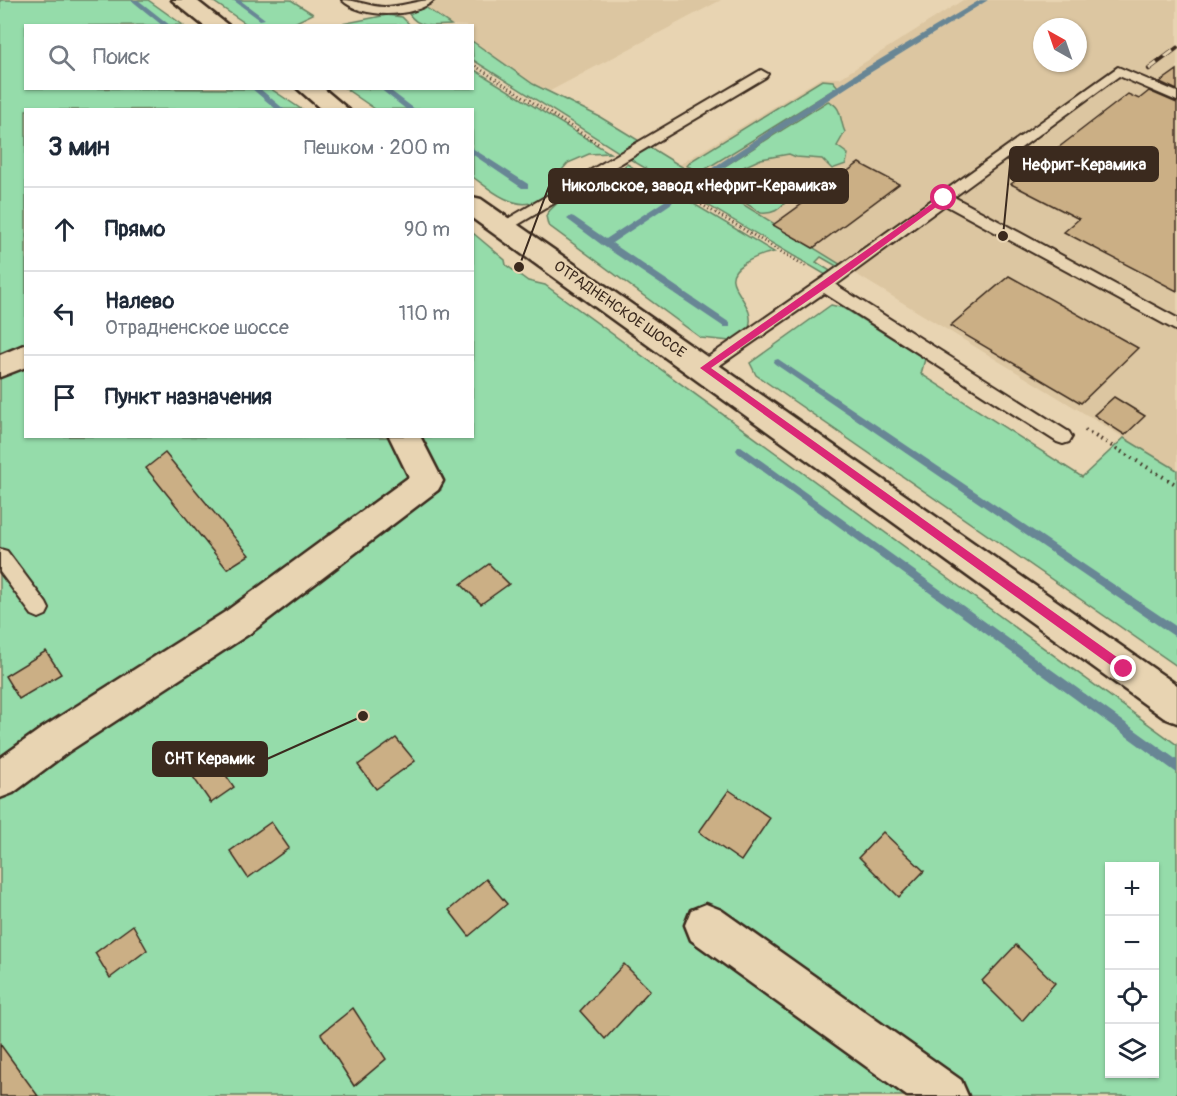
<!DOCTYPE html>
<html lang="ru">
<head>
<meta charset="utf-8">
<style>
	body { margin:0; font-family:Pangolin,sans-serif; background:#f6f6f7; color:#1f2937 }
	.controls { position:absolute; right:18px; bottom:18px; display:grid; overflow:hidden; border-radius:0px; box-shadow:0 2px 4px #0004 }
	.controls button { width:54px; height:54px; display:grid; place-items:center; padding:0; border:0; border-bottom:2px solid #e0e1e3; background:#fff; color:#1f2937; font:30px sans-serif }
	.compass { position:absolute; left:1033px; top:18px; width:54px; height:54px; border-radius:50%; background:#fff; box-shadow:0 2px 4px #0004; rotate:320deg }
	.stop { position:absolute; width:18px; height:18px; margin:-14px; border:4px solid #db2777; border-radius:50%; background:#fff }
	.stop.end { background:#db2777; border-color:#fff; box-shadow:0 2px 6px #0008 }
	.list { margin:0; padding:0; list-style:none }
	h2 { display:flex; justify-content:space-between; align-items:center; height:78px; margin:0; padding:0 24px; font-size:26px }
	h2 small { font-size:20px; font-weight:400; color:#747a83 }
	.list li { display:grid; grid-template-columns:39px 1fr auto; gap:18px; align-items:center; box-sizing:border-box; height:84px; padding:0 24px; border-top:2px solid #e0e1e3 }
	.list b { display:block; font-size:22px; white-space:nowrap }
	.list p { margin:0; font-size:20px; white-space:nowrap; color:#747a83 }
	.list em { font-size:20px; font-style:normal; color:#747a83 }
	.icon { flex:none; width:33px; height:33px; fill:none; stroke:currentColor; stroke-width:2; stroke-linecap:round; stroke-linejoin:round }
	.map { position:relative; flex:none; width:1177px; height:1096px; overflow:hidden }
	.search { position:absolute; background:#fff; box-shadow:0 2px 4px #0004; left:24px; top:24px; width:450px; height:66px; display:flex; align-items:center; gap:15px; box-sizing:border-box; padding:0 21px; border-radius:0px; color:#747a83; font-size:22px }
	.panel { position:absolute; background:#fff; box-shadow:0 2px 4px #0004; left:24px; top:108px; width:450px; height:330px; border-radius:0px }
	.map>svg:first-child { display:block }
</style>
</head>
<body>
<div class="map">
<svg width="1177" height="1096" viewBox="0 0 1177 1096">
	<rect width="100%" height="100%" fill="#e8d4b2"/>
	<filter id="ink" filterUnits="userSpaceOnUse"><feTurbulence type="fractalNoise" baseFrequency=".0167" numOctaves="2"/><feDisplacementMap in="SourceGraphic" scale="12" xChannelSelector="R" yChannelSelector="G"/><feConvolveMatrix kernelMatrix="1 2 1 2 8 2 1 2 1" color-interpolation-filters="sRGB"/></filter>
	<g filter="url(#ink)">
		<path fill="#dcc6a1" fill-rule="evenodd" d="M413,0h308l-171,91 -17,-8 -60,-42 -1,-15 -21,-1z
			M963,0h214v470l-364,-222 85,-65 -39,-20 -86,62 -94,-60 142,-87h19zM1042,27h36v36h-36z"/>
		<path fill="#95dcaa" stroke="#688364" stroke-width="1.5" fill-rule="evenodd" d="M0,0h148l35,25 -157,1v62l245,1 30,20 -275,1v326l363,1 38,62 14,-9 -25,-53 56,-1 1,-203 32,27 1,5 22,16 17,4 632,460v351h-1177zM1110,866h44v208h-44z
			M211,0h80l22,14 -23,11h-42z
			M425,7l26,18c-16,1 -32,4 -42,-11z
			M387,15l15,2 8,8h-73z
			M472,41l61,43 67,33 41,25 -21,11 -147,-93z
			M473,69l137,84 -21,1 -21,9 -7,8 -2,15c-8,5 -16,12 -25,16 -21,8 -46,-14 -61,-25l-1,-67 -97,-1 -29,-20 126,-1z
			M822,80l11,1 5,6 -137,85 -14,-6 4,-5z
			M828,101c15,6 11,18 17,31l-8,14 11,8 -2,10 -14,5 -10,-10 -26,-2 -7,-3 -28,5 -20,9 -3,10c12,14 36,3 49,23 -9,9 -13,13 -26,12l-55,-35z
			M648,146l195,120 -3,2 -19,-11 -5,5 19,12 -9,1 -198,-117z
			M627,164l147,88c-12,2 -21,6 -31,12 -31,20 20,37 4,69l-17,8 -29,-3 -153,-113 -2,-9 2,-4 23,-22 45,-16z
			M831,305l13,3 81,51 -4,15 161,103 42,-39 53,32v196l-421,-291 -6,-12z"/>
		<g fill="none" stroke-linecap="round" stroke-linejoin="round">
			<path fill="#678695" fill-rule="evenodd" d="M131,0h7l33,26h-8z
				M233,0h7l25,19 -5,1z
				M980,0h8l-128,79 -162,105h-6l-1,-2 163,-107z
				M251,88h8l26,22h-8z
				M379,88h8l29,22h-9z
				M472,148l56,36v4h-6l-50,-34z
				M669,198l4,3 -1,2 -60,40 118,80v4h-6l-122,-82 -35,-26 4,-3 3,1 32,22z
				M778,359l399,268v11l-402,-274 -2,-2 2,-2z
				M741,446l436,314v13l-439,-320 -2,-3 2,-3z"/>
		</g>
		<path fill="#cbaf85" stroke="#3b2a1e" stroke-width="1.5" d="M1177,70v20l-17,-8z
			M1149,91l28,12v188l-113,-59 15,-13 -68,-35 117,-90 11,5z
			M859,163l40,21 -86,64 -40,-23z
			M1009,276l129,72 -57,55 -131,-77z
			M1114,397l31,19 -20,19 -31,-20z
			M165,453l84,102 -22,14 -81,-101z
			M489,564l20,20 -28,20 -20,-20z
			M46,651l15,23 -42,25 -14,-23z
			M396,738l19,23 -39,28 -18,-24z
			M212,755l22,32 -23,16 -22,-32z
			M729,790l41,28 -29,43 -42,-29z
			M271,822l18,26 -41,30 -18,-27z
			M883,832l41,39 -25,26 -40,-40z
			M486,879l21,25 -38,32 -20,-26z
			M133,925l14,25 -37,28 -15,-25z
			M1016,945l39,38 -33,38 -40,-40z
			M624,964l26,26 -45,49 -25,-28z
			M353,1008l33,51 -32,27 -33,-52z
			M0,1044l38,52h-38z"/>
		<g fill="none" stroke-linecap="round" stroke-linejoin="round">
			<g stroke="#3b2a1e" stroke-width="4">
				<path id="lane" d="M342,0c15,0 28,7 43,7 17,0 32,-7 49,-7 -19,18 -73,19 -92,0z
					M1118,67l59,25v9l-58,-25 -165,121 223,121v13l-232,-126 -109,80 233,147 3,5 -3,5 -6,2 -6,-2 -233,-149 -114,79 -6,2 -6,-2 -3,-4 3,-4 126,-87z
					M761,70l7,4 -2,3 -257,153 -5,2 -8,-5 3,-3z
					M0,549l7,2 39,52 3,6 -3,6 -7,3 -7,-3 -32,-43z"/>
			</g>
			<g stroke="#3b2a1e" stroke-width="5">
				<path id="street" d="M26,344v23l-26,10v-22z
					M389,436h31l23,45 -5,9 -189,144 -181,118 -55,41 -13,5v-40l42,-30 183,-116 184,-135z
					M706,904l15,6 240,170 7,16h-61l-216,-156 -6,-15 6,-15z"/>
			</g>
			<g stroke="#3b2a1e" stroke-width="5">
				<path id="secondary" d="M172,0h24l33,26h-25z
					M297,88h26l26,22h-27z
					M472,197l9,2 696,486v38l-13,-5 -692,-500z"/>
			</g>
			<path stroke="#3b2a1e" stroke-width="3" stroke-dasharray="1 3" stroke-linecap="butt" d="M472,64l128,81
				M643,170l164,97"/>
			<path stroke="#3b2a1e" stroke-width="4" stroke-dasharray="1.5 4.5" stroke-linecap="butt" d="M1085,430l92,55"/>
			<use href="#lane" fill="#e8d4b2" fill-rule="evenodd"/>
			<use href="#street" fill="#e8d4b2" fill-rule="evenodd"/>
			<use href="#secondary" fill="#e8d4b2" fill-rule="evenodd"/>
			<g stroke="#3b2a1e" stroke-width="4.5">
				<path id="rail" d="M1149,69l28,-21"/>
			</g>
			<use href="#rail" stroke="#e8d4b2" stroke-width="3" stroke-dasharray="10" stroke-linecap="butt"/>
		</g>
	</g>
	<path fill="#db2777" d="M944,195l3,1v3l-114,84 -122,85 417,297v7h-8l-420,-304z"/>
	<g text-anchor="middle" stroke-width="4.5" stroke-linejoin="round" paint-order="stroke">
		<g font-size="15" fill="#3b2a1e" stroke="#e8d4b2">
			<text transform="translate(620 309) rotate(35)" y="5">ОТРАДНЕНСКОЕ ШОССЕ</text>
		</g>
	</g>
	<path fill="none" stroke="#3b2a1e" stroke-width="2" d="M1003 236L1010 164M519 267L549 186M363 716L267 759"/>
	<g fill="#3b2a1e" stroke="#e8d4b2" stroke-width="2">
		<circle cx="1003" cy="236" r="6"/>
		<circle cx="519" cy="267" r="6"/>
		<circle cx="363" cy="716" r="6"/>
	</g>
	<g fill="#3b2a1e" stroke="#3b2a1e" stroke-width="2">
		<rect x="1010" y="147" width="148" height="34" rx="6"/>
		<rect x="549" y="169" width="299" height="34" rx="6"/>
		<rect x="153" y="742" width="114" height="34" rx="6"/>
	</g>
	<g font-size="16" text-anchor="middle" font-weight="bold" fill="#fff">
		<text x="1084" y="170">Нефрит-Керамика</text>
		<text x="699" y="191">Никольское, завод «Нефрит-Керамика»</text>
		<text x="210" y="764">СНТ Керамик</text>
	</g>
</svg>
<div class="controls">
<button>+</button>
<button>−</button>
<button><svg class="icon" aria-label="locate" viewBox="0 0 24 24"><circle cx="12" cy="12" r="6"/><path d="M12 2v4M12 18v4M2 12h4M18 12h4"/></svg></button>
<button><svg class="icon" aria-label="layers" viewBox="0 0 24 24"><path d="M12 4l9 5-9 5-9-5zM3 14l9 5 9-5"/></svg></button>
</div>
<svg class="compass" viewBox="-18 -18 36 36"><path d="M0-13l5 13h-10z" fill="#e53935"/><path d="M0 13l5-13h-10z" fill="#747a83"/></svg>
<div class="stop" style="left:944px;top:198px"></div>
<div class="stop end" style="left:1124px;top:669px"></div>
<div class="search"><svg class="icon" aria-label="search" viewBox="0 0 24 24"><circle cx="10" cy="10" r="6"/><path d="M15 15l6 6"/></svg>Поиск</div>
<section class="panel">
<h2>3 мин<small>Пешком · 200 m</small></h2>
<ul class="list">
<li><svg class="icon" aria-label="ahead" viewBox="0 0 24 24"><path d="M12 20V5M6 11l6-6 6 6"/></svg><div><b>Прямо</b></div><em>90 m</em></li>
<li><svg class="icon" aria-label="left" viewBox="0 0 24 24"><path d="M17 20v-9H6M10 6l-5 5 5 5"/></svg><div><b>Налево</b><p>Отрадненское шоссе</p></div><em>110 m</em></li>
<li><svg class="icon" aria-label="arrive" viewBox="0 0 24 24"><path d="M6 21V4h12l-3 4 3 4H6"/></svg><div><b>Пункт назначения</b></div></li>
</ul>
</section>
</div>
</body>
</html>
